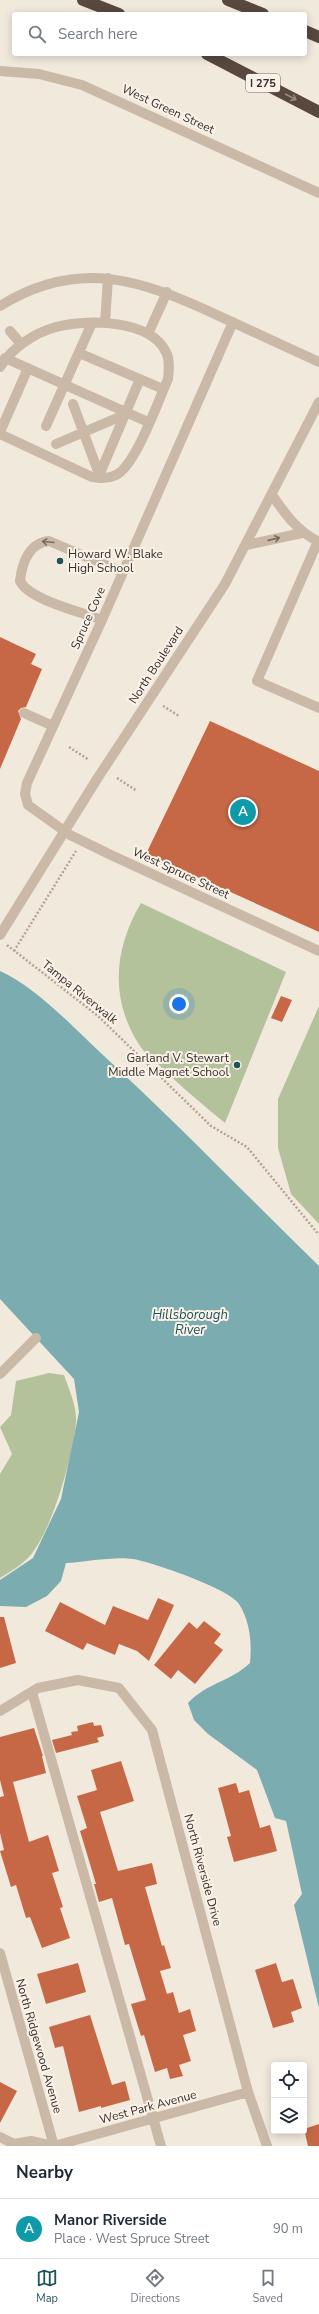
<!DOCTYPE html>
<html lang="en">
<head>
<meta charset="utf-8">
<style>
	body { margin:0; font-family:"Nunito Sans",sans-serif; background:#f6f6f7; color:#1f2937 }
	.controls { position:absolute; right:12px; bottom:12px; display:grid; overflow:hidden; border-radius:4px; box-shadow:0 2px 10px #0003 }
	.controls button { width:36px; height:36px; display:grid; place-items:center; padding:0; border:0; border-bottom:1px solid #e0e1e3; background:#fff; color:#1f2937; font:20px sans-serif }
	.you { position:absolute; left:179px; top:1004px; width:14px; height:14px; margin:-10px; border:3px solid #fff; border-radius:50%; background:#1a73e8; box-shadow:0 0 0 6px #1a73e833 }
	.badge { display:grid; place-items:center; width:26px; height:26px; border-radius:50%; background:#1e5459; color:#fff; font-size:13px; font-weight:700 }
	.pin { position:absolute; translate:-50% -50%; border:2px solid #fff; box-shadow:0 1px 4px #0006 }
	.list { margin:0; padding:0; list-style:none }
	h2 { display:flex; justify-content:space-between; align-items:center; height:52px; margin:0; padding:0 16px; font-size:17px }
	h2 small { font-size:13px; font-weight:400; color:#747a83 }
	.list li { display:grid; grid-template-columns:26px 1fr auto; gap:12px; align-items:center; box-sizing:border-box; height:60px; padding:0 16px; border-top:1px solid #e0e1e3 }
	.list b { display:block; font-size:15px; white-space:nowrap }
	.list p { margin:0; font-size:13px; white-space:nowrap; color:#747a83 }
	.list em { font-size:13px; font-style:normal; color:#747a83 }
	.icon { flex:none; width:22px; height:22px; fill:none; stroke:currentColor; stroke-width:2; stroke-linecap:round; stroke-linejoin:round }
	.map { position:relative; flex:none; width:319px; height:2146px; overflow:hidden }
	.search { position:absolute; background:#fff; box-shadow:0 2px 10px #0003; left:12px; right:12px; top:12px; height:44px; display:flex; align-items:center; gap:10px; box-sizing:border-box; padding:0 14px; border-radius:4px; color:#747a83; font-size:15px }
	.sheet { height:112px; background:#fff }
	nav { display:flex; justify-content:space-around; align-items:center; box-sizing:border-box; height:56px; border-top:1px solid #e0e1e3; background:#fff; font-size:11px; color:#747a83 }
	nav a { display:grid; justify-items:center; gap:2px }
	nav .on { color:#1e5459 }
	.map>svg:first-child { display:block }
</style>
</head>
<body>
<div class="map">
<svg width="319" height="2146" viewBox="0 0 319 2146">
	<rect width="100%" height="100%" fill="#f2e9dd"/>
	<path fill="#b4c29c" d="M141,903l145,69 -61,151c-23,-19 -45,-37 -66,-58 -6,-6 -15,-12 -19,-19 -31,-47 -26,-97 1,-143z
		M319,1006v218l-28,-30 -13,-46v-49z
		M49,1373l15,2c5,15 13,31 12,47 -3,34 -22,100 -41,127 -8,13 -22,21 -35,29v-104l12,-20 -12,-27 11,-12 5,-34z"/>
	<path fill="#7bacb0" d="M0,971c36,16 74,57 103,84 74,68 144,141 216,211v742l-25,-103 8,-11 -16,-73 -11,-3 -18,-48 -49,-36 -14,-14 -6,-17c20,-21 42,-21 62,-40 2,-20 0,-42 -11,-59 -9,-15 -87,-42 -106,-45 -17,-3 -49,3 -67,4l-5,18 -14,15 -21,11 -26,-1v-26l33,-22 28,-59 18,-87 -5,-33 -74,-80z"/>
	<path fill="#c66846" d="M0,637l36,17 -5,10 11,5 -16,38 -5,1 -3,3 3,8 -21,50z
		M210,721l109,50v161l-173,-78z
		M281,996l11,4 -10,22 -11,-4z
		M158,1598l16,7 -25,56 -12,-10 -18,-7 -4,11 -28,-12 -4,7 -38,-19 15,-29 45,23 8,-19 35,14z
		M0,1617h4l12,46 -16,5z
		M204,1621l17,13 -7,9 9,7 -28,34 -17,-14 -7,9 -17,-14 35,-43 8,7z
		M93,1722l1,4 7,-1 3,11 -7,2 2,4 -43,11 -4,-13 20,-5 -1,-3 7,-1 -1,-5z
		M34,1728l9,28h-1l4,17 -33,9 16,60 19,-7 11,36 -7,2 11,34 -3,1 10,30 -28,10 -12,-31 -4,1 -10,-33 -5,2 -11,-36 4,-1 -4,-17v-36l4,-1 -4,-16v-43z
		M121,1761l13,40 -34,11 18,59 34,-8 5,21 -12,3 17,59 2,-1 7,23 -11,3 7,23 6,-2 6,21 11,-4 6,22 -13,4 8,26 -12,4 4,11 -13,3 -3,-11 -12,4 -11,-37 -3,1 -10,-32 15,-4 -17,-56 -4,1 -13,-47 -13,4 -5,-18h2l-16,-53 7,-3 -10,-32 20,-6 -6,-20z
		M236,1783l3,10 10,-3 11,38 10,-3 7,26 -43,11 -7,-25 4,-1 -13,-48z
		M78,1963l8,29 -40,12 -9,-30z
		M276,1963l6,19 11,-3 9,29 -11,4 3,10 -21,6 -18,-58z
		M90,2015l22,70 13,-4 5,19 -29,8v-2l-22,6 -16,-66 -8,2 -6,-21z
		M0,2082l17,9 -17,32z
		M319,2124v22h-11l-4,-17z"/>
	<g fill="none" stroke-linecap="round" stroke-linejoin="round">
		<path stroke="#b6a392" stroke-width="2.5" stroke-dasharray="2 2" stroke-linecap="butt" d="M163,706l16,10
			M69,747l20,13
			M117,778l20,13
			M7,945l91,71 113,110 36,21 72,88
			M14,951l62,-100"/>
		<path stroke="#cbb9a8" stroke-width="10" d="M0,71l39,3 43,11 237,108
			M0,306c79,-49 142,-26 219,10 33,15 67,31 100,46
			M233,322l-131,298 -75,163 -2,11 3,11 42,30 41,20 208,96
			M105,323l3,-45
			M10,331l11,13
			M148,334l19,-42
			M79,353l84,36
			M5,358l143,64
			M0,367c12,-19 34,-34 56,-40 30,-8 94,-8 110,25 4,8 3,18 2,27 -10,22 -32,86 -52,96 -8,4 -16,3 -24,2l-92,-43
			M73,404l26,70
			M46,426l46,-103
			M0,432l28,-64
			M56,444l68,-29
			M98,478l42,-99
			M272,495c14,20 25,36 47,47
			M318,541l-61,140 62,27
			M246,545l56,-12
			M102,620c-20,-8 -73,-20 -82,-39 2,-18 9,-38 29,-40l73,31
			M24,713l29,13
			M97,779l128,-195 94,-182
			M0,1374l36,-36
			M32,1692l129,454
			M0,1711l38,-23 40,-8 41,8 33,42 96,362 19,54
			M0,1953l54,193
			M0,2137l14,7 17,-3 22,5
			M54,2146l194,-54"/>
		<path stroke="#58483f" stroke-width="12" d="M83,0l36,14
			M228,0l35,14
			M305,31l14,6
			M207,54l112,58"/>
		<path stroke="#cbb9a8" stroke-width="10" d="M0,935l97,-156"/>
	</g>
	<defs><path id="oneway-shaft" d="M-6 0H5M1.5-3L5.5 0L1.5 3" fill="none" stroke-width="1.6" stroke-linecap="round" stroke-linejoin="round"/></defs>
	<use stroke="#998c83" href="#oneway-shaft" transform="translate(291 97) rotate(27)"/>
	<g stroke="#7a6c62">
		<use href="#oneway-shaft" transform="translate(274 539) rotate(-13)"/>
		<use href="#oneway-shaft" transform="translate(48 542) rotate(-175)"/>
	</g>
	<g fill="#1e5459" stroke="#faf2e9" stroke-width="1.5">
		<circle cx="60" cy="561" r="4"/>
		<circle cx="237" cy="1065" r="4"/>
	</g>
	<g text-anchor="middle" stroke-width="4" stroke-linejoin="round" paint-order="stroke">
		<rect fill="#faf2e9" stroke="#726862" stroke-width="1" x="246" y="74" width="34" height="18" rx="3"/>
		<g font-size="11" font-weight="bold" fill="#372d28">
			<text x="263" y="87">I 275</text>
		</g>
		<g font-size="12" fill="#372d28" stroke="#faf2e9">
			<text transform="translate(168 109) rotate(25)" y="4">West Green Street</text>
			<text transform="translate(88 618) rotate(-66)" y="4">Spruce Cove</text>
			<text transform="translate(156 665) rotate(-57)" y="4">North Boulevard</text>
			<text transform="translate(181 873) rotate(25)" y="4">West Spruce Street</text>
			<text transform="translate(80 992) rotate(39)" y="4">Tampa Riverwalk</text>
			<text transform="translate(203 1870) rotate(75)" y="4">North Riverside Drive</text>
			<text transform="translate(39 2046) rotate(74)" y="4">North Ridgewood Avenue</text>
			<text transform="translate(148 2107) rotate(-15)" y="4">West Park Avenue</text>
		</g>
		<g font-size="12" fill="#372d28" stroke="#faf2e9" text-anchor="start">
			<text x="68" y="558">Howard W. Blake<tspan x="68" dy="14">High School</tspan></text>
			<text x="229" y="1062" text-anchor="end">Garland V. Stewart<tspan x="229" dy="14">Middle Magnet School</tspan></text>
		</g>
		<g font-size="13" font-style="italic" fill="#1e5459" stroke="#faf2e9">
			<text x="190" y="1319">Hillsborough<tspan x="190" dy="15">River</tspan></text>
		</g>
	</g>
</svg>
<div class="controls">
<button><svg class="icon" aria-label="locate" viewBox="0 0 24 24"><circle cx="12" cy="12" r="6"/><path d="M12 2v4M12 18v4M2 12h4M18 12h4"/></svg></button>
<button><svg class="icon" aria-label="layers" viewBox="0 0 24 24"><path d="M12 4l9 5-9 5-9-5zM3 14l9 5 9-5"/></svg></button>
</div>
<div class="you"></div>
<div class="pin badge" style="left:243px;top:812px;background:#0f9aa8">A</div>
<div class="search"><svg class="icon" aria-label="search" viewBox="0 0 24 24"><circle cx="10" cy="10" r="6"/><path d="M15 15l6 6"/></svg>Search here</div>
</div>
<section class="sheet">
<h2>Nearby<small></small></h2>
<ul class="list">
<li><span class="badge" style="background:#0f9aa8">A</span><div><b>Manor Riverside</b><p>Place · West Spruce Street</p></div><em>90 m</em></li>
</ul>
</section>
<nav>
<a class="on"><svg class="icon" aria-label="map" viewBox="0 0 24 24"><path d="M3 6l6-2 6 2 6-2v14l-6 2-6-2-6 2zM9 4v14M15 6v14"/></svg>Map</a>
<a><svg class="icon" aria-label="directions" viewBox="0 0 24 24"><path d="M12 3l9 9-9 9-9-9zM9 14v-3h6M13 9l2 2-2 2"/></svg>Directions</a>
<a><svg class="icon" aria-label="saved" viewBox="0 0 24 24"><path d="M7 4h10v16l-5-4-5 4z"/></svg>Saved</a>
</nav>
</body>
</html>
